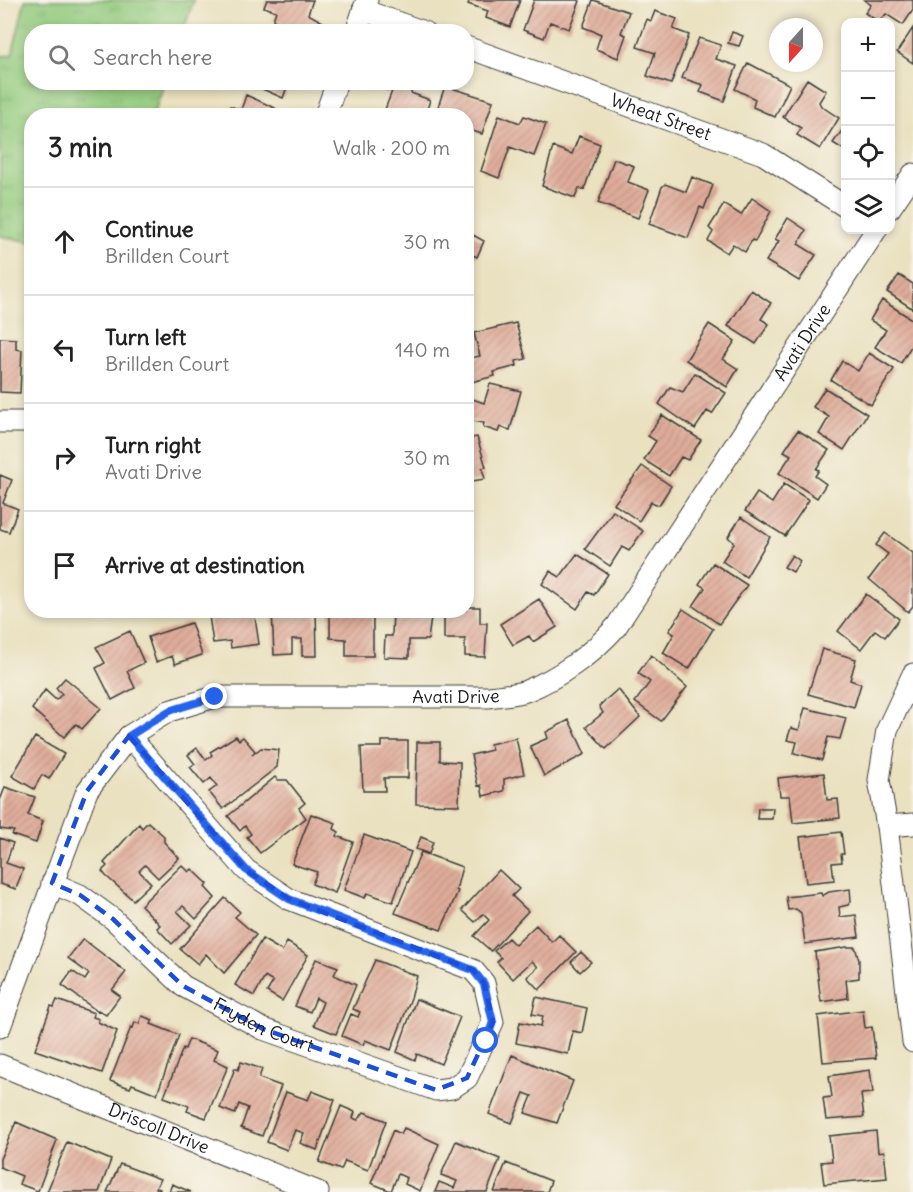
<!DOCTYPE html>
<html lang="en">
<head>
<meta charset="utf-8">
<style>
	body { margin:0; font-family:Delius,sans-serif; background:#f2f2f2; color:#222 }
	.controls { position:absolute; right:18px; top:18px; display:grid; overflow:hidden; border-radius:12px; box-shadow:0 3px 9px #0003 }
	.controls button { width:54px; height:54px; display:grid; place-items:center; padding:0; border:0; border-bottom:2px solid #e0e0e0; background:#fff; color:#222; font:30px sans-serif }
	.compass { position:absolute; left:769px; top:18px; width:54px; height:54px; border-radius:50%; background:#fff; box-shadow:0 3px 9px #0003; rotate:201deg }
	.stop { position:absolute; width:18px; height:18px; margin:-14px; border:4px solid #2563eb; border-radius:50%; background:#fff }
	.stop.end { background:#2563eb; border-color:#fff; box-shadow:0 2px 6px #0008 }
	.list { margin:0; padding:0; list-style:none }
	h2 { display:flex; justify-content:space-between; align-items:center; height:78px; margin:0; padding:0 24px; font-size:26px }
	h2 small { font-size:20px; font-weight:400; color:#767676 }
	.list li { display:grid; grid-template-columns:39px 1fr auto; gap:18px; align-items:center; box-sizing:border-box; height:108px; padding:0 24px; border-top:2px solid #e0e0e0 }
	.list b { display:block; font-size:22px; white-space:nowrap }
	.list p { margin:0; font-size:20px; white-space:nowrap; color:#767676 }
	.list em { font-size:20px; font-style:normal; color:#767676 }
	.icon { flex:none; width:33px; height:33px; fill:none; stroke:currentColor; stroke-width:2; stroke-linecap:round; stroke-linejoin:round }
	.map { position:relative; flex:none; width:913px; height:1192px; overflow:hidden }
	.search { position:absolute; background:#fff; box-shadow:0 3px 9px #0003; left:24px; top:24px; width:450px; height:66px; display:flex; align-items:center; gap:15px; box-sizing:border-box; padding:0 21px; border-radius:24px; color:#767676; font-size:22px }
	.panel { position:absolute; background:#fff; box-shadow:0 3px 9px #0003; left:24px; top:108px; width:450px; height:510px; border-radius:24px }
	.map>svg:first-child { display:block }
</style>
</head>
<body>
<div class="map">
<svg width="913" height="1192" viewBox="0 0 913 1192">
	<defs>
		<pattern id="grass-tufts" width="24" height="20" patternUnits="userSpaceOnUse" patternTransform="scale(1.5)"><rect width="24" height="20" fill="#93cb7e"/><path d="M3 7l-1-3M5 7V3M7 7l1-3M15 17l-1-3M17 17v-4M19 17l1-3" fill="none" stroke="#7eae6c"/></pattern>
		<pattern id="building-hatch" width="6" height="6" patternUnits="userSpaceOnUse" patternTransform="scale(1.5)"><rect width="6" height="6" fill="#dfac9a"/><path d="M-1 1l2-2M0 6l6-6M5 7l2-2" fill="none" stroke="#bf9384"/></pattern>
	</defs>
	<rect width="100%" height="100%" fill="#f7f3e8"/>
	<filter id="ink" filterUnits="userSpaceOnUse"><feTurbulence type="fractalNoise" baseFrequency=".0167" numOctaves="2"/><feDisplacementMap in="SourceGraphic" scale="12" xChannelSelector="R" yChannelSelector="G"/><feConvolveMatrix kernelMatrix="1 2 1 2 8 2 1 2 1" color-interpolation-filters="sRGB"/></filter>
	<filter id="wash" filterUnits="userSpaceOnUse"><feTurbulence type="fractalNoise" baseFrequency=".008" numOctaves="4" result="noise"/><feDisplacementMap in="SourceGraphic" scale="24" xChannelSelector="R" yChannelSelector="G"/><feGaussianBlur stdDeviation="1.35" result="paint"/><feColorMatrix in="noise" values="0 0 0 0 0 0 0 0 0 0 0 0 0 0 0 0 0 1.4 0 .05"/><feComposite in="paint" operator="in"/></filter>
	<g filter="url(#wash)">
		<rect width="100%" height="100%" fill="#eae1c0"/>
		<path fill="url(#grass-tufts)" stroke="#58744d" stroke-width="1.5" d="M25,0h169l-11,31 -151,1v50l133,1 -12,32 -121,1 -1,126 -31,-6v-180l12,-1z"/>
		<g id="blocks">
			<path fill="url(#building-hatch)" d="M267,0h46l-5,14 15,8 -4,10h-25l1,-4 -22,-8 3,-9 -12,-4z
				M470,0h50l-10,27 -24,-9 2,-7 -20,-7z
				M534,0h44l2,1 -11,28 -19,-7 -6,16 -21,-8z
				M593,0l36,12 -8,21 5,2 -8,23 -22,-9 5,-15 -18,-7z
				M864,0h49v10l-10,15 -17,-11 -7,8 -14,-9 6,-8z
				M655,11l22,8 -4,10 16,6 -18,49 -24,-8 8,-23 -18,-6 10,-28 4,2z
				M913,28v35l-16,-11z
				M732,32l11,4 -4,10 -11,-3z
				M699,38l22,7 -5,14 21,7 -13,35 -24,-9 3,-7 -21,-7z
				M748,63l42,22 -15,32 -22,-10 2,-8 -20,-10z
				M807,79l19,12 -7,11 2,4 18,12 -19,31 -23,-14 4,-7 -18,-11z
				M246,82h43l-6,16z
				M389,82h26l-4,11 19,7 -5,16h-31l-10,-4 8,-21 -6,-1z
				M445,86l48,15 -11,33 -16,-5v-13h-31z
				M246,95l29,13 -3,8h-45l3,-10 11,4z
				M499,115l21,8 4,-7 22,8 -12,32 -24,-9 -11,31 -18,-7z
				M846,125v26l-13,-8z
				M579,136l21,8 -16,46 -5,-2 -4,10 -33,-12 11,-39 19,7z
				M614,159l20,7 -6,16 21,8 -11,28 -40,-15z
				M692,177l21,8 -9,24 -4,-2 -12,31 -39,-14 13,-37 3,-3 21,8z
				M752,198l19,13 -16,30 -3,-1 -7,12 -12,-8 -6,9 -19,-12 5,-9 -4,-4 15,-24 17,11z
				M788,218l18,12 -8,14 18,11 -17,26 -33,-20 13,-20 -4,-2z
				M473,235l11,6 -7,16 -11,-5z
				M899,275l14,9v25l-26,-17z
				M751,290l20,13 -10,16 8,5 -13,20 -28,-18z
				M466,299l7,4 -7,13z
				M882,300l31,20v23l-12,20 -26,-16 11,-17 -16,-10z
				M516,323l10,36 -10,2 1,5 -23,6 1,4 -24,6 -5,-23 14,-3 -6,-23z
				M709,324l26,17 -12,18 15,10 -11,18 -41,-27z
				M0,338l16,1v10l6,1 -2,43 -20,-1z
				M29,349h3v24l-3,-1z
				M869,353l25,16 -23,36 -40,-25 11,-19 16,10z
				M695,373l31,20 -14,21 -5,-3 -12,18 -36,-25 11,-17 13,5z
				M490,384l31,7 -11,39 -10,-3 -2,5 -15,-5 1,-4 -18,-3 4,-22 14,5z
				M825,388l42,26 -23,36 -25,-16 10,-17 -16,-10z
				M662,415l39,25 -13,20 -7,-3 -12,19 -25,-16 12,-19 -8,-5z
				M798,430l31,20 -13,19 3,1 -4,6 11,8 -9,14 -38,-25 12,-18 -7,-4z
				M477,437l9,30 -4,1 3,11 -19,3v-43z
				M642,466l29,20 -12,19 -8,-3 -12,19 -25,-17z
				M0,475l12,5 -9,23 15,6 -9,23 -9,-3z
				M784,484l25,16 -24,36 -40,-25 12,-18 15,10z
				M613,511l30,20 -14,20 -7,-4 -12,19 -25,-17z
				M741,517l29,20 -24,40 -24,-16 12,-18 -6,-6z
				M885,533l28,20v53l-5,6 -39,-33 19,-25 -12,-9z
				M577,554l31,20 -14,21 -6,-3 -11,17 -35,-25 8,-13 10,6z
				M792,555l8,6 -7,11 -9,-5z
				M713,563l34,22 -28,39 -26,-18 12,-18 -6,-4z
				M866,594l33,25 -14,18 -10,-7 -14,19 -23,-18z
				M539,599l18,28 -24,15 -4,-6 -16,9 -13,-21z
				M466,607h14v16h7l-2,34 -20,-1v-17h-21v-29h22z
				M683,609l30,20 -24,40 -26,-16 11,-19 -5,-3z
				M231,610l23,1 5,33 -28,4 -1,-7 -17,2 -4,-27 23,-3z
				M272,610l44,1 1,45h-15v-17h-10v15l-18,1z
				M330,610h43v46h-27v-17l-16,-1z
				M393,610h39l-4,30h-19v18l-25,-1 1,-21h7z
				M191,623l11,32 -27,9 -3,-8 -16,6 -8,-25z
				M130,631l14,32 -17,8 8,17 -23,12 -16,-32 9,-5 -9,-16z
				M822,649l34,10 -6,21 11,4 -7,23 -46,-13z
				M651,655l36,32 -26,34 -26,-19 15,-20 -12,-9z
				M65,678l36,30 -19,21 -6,-5 -12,13 -32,-28 13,-19 11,10 6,-6 -6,-6z
				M618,689l22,28 -34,32 -20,-22 17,-14 -4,-7z
				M805,708l41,10 -6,21 -12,-2 -6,23 -28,-7 3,-11 -10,-2 4,-12 8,2z
				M569,720l16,34 -41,22 -14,-30 18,-8 -2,-6z
				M236,736l3,4 4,-3 12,14 -3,4 9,-7 18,2 -2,17 -54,42 -14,-17 8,-6 -6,-8 -7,6 -14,-17 5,-3 -7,-9 9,-7 9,12 6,-5 -2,-3z
				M35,737l29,17 -15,25 -7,-4 -8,14 -22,-13z
				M516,738l8,36 -20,5v12l-21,5 -2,-11 -3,1 -7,-31 21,-5 -2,-6z
				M382,741h26v37h-24l1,13h-22l-2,-44h21z
				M417,742h23v19l20,1 -1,43 -43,-1z
				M824,773l3,27 11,-1 2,19 -47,5 -3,-27h-10l-2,-18z
				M275,777l3,3h9l18,23 -6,5 7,10 -46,35 -13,-16 4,-3 -6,-8 -5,5 -12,-15z
				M5,787l30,10 -7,18 15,6 -7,22 -24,-8 2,-4 -14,-2v-28z
				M758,808h15l-1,11h-15z
				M311,814l25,9 -2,6 5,3 -2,4 16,6 -18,51 -23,-9 5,-12 -25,-8z
				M148,822l16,14v6l15,16 -21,20 -13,-13 -6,6 12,12 -18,17 -27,-24 -4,-5 5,-5 -3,-3 35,-39 3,4z
				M841,832l3,22h-3l1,8 -10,1 2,17 -28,3 -6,-46z
				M364,835l47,17 -18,50 -26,-9 -2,5 -21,-8z
				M421,837l12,5 -4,12 -13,-5z
				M0,838l13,5 -7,20 17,6 -7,20 -16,-5z
				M421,852l41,15 -6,23 2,1 -17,39 -46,-17z
				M182,865l7,7 3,-3 16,15 -3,3 10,11 -19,21 -13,-13 -6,5 14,14 -19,19 -15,-16 3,-3 -19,-20z
				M499,870l20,19 -7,7 16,15 -37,40 -17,-15 15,-16 -6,-6 -8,8 -13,-12z
				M850,889l1,12 -3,4 -9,2 1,10 16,-2 3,22 -54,7 -4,-31 -5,-4 -8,1 -2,-13 35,-4 1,3 7,-4z
				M225,898l15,14 -5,5 21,18 -32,38 -18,-19 -8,10 -18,-15z
				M536,925l16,17 7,-7 17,17 -37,38 -12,-13 11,-10 -6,-6 -19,18 -16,-17 4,-4 -7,-7 14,-13 7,7z
				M83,939l43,33 -14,18 8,6 -14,19 -8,-5 -1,1 -35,-26 10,-14 13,9 4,-6 -21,-16z
				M262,939l20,12 5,-9 21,13 -26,46 -15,-9 6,-10 -8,-5 -11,19 -19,-11z
				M847,947h8l4,13v18l-13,2 2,18 -27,4 -6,-50z
				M581,952l10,10 -11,10 -9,-10z
				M316,959l22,8 -4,8 22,10 -20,49 -22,-9 9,-23 -7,-4 -6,14 -15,-6z
				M375,960l42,16 -6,22 -20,52 -26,-10 -2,5 -21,-9 9,-22 7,3 2,-5 -7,-3z
				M536,997l51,11 -5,25 -9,-2 -5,23 -52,-11 4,-21 21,4 2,-10 -11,-2z
				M416,999l44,18 -19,47 -24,-10 -2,6 -18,-8z
				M57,1000l37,13 -1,4 6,2 -1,3 19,9 -15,42 -67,-23 16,-44 3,1z
				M863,1010l2,18 7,-1 4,31 -53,4 -5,-46z
				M142,1016l11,4 -2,4 28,11 -22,59 -25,-10 -2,4 -20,-7 21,-54 2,1 2,-6 4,2z
				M189,1039l29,11 -4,10 14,6 -22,52 -19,-7 2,-5 -25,-9 19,-49 2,1z
				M512,1055l61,26 -16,42 -32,-10 7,-17 -8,-3 -12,30 -23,-9z
				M241,1062l21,7 -3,9 22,8 -19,50 -21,-8 7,-20 -9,-4 -4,10 -15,-6 15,-40 3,2z
				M870,1070l3,23 -12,1 3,23 -38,3 -3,-22 9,-1 -3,-21z
				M312,1091l23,9 -18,50 -17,-7 4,-10 -9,-3 -8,20 -20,-8 19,-50 22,8z
				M341,1106l14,6 -2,6 5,2 6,-8 22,9 -18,49 -23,-9 -4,9 -22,-8z
				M16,1122l41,18 -19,51 -19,-7 3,-8 -22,-9v-8z
				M404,1128l35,16 -19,47 -15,-7 2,-6 -9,-4 -7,17 -20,-8 22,-53 8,4z
				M876,1131l2,21 6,-1 3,27 -63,6 -3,-22 11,-1 -3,-25z
				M456,1141l44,18 -13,33h-52l4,-10 15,6 3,-7 -16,-6z
				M67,1142l44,18 -12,32h-52z
				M506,1163l45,18 -4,11h-53z
				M120,1164l40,15 -4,9 4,1 -1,3h-52z
				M172,1184l19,8h-22z"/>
		</g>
	</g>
	<g filter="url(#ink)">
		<use href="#blocks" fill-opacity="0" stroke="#3b3a35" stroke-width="1.5"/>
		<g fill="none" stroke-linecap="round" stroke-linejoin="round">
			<g stroke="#3b3a35" stroke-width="23">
				<g id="minor">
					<path d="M363,10l61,22"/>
					<path d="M356,32l11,-32"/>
					<path id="s1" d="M466,47l297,107 83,53"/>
					<path d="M325,116l12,-34"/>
					<path d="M890,208l23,-34"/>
					<path d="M0,422h32"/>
					<path d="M913,674l-26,56 -8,50 8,46 26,216"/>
					<path d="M887,826l26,-2"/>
					<path id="s2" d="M52,883l28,12 33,24 70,67 80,43 173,61 16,-2 15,-10 26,-56 -9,-39 -11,-13 -184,-71 -43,-29 -117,-134"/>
					<path id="s3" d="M0,1027l87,-236 42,-55 40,-25 46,-14h274c12,-2 26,-2 37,-6 33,-13 66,-37 90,-64l260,-397"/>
					<path id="s4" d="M0,1065l318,127"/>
				</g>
			</g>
			<use href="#minor" stroke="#fff" stroke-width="21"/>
		</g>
	</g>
	<g fill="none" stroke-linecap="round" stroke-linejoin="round" filter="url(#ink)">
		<path stroke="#2563eb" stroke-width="8" d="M215,697l-46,14 -40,25 117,134 43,29 184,71 11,14 9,38 -7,19"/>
	</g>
	<path fill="none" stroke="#1d4ed8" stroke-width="4.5" stroke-dasharray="12 8" stroke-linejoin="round" d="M129,736l117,134 43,29 184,71 11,13 9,39 -26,56 -31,12 -173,-61 -80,-43 -70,-67 -33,-24 -28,-12 35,-92z"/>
	<g text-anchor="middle" stroke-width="4.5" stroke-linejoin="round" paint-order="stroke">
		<g font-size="18" fill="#1c1c1c" stroke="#f7f3e8">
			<text dy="6" stroke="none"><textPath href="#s1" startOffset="207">Wheat Street</textPath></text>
			<text dy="6" stroke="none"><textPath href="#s3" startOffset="1179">Avati Drive</textPath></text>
			<text dy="6" stroke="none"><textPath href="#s3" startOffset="657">Avati Drive</textPath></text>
			<text dy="6" stroke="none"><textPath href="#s2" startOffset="258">Fryden Court</textPath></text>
			<text dy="6" stroke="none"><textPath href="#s4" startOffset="171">Driscoll Drive</textPath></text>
		</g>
	</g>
</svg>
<div class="controls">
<button>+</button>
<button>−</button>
<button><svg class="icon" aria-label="locate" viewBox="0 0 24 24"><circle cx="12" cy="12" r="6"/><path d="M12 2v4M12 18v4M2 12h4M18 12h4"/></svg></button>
<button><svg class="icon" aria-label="layers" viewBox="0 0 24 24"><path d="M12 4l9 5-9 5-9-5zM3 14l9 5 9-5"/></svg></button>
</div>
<svg class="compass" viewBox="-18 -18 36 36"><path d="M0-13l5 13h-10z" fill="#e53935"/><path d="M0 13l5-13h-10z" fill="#767676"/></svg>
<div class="stop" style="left:486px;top:1041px"></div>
<div class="stop end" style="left:215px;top:697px"></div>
<div class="search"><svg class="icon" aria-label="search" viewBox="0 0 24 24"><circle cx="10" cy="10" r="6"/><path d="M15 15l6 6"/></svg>Search here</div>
<section class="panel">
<h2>3 min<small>Walk · 200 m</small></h2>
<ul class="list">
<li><svg class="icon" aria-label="ahead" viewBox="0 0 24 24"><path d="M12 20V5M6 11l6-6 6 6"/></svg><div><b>Continue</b><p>Brillden Court</p></div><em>30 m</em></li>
<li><svg class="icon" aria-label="left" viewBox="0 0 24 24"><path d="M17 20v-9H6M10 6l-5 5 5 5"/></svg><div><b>Turn left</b><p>Brillden Court</p></div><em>140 m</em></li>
<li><svg class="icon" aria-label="right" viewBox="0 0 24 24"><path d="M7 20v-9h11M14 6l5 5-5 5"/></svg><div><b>Turn right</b><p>Avati Drive</p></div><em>30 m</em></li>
<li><svg class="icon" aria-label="arrive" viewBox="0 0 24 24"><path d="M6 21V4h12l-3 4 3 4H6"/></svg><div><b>Arrive at destination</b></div></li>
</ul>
</section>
</div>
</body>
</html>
